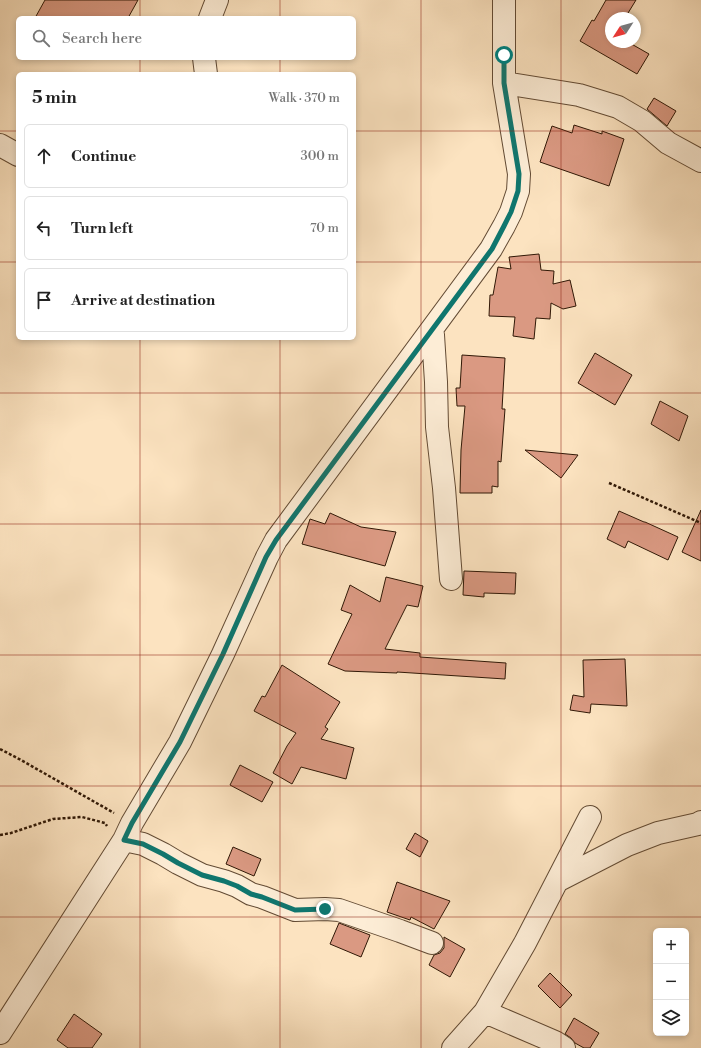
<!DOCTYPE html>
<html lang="en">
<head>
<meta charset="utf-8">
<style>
	body { margin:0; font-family:"Libre Bodoni",serif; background:#f2f2f2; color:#222 }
	.controls { position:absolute; right:12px; bottom:12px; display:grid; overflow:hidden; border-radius:6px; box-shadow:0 2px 6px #0003 }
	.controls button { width:36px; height:36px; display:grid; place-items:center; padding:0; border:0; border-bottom:1px solid #e0e0e0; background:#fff; color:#222; font:20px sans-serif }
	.compass { position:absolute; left:605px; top:12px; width:36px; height:36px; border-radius:50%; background:#fff; box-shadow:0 2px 6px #0003; rotate:234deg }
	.stop { position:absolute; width:12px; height:12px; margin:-9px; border:3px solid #0f766e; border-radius:50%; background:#fff }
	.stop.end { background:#0f766e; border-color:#fff; box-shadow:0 1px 4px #0008 }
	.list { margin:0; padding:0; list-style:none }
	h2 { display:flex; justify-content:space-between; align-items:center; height:52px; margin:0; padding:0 16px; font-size:17px }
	h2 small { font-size:13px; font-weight:400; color:#767676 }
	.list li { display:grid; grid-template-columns:26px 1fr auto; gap:12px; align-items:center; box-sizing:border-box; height:64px; margin:0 8px 8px; padding:0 8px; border:1px solid #e0e0e0; border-radius:6px }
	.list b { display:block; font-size:15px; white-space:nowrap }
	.list em { font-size:13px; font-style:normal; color:#767676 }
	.icon { flex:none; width:22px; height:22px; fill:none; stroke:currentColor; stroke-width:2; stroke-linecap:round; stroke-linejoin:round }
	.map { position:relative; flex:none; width:701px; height:1048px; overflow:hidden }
	.search { position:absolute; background:#fff; box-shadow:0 2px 6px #0003; left:16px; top:16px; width:340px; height:44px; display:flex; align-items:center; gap:10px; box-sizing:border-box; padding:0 14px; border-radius:6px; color:#767676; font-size:15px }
	.panel { position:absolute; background:#fff; box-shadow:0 2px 6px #0003; left:16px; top:72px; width:340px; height:268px; border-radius:6px }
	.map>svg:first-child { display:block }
</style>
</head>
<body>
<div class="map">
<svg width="701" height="1048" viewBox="0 0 701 1048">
	<rect width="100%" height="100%" fill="#fce3c0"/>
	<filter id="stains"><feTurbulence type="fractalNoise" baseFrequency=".005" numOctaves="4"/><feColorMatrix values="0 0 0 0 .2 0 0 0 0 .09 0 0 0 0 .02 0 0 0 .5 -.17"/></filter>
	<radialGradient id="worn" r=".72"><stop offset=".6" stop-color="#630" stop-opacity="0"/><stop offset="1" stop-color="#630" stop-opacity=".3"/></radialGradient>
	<path fill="#da9982" stroke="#301806" d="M45,0h93l-10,18h-93z
		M606,0h30l-11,18h-14v24h17l21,12 -12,20 -57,-33 12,-21 2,1z
		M654,98l22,13 -9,15 -20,-17z
		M574,125l28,9v-3l22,8 -15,47 -69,-24 12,-36 20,7z
		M539,254l2,16 13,1 -1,13 17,-4 6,26 -13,3 -12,-6 -1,16 -14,-1 -2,21 -21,-3 2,-19 -26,-1 1,-21h3l5,-28 13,2 -2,-12z
		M595,353l37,22 -17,30 -37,-22z
		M462,355l43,3 -3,51h3l-4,53 -3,-1v26l-6,-1v7h-32l1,-43 4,-44h-8l-1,-18h4z
		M660,401l28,15 -9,25 -28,-17z
		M525,450l53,5 -17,23z
		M701,510v51l-19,-9z
		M619,511l25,11h1l33,15 -10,23 -40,-19 -3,7 -18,-9z
		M330,513l31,14 35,5 -11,34 -83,-22 8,-25 15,5z
		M464,571l52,2 -1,21 -31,-1v4l-21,-2z
		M386,577l37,9 -5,21 -11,-2 -22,44 35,4v4l86,6 -1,16 -108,-7v1l-52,-2 -17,-7 24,-50 -11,-4 9,-25 30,17z
		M625,659l2,47 -36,-2 -1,9 -20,-3 3,-15 11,2 -1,-37z
		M282,665l58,37 -15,25 3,2 -7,10 33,9 -8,31 -45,-12 -9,17 -19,-11 14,-27 9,-13 -42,-22 8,-15 3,1z
		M240,765l33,17 -11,20 -32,-17z
		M415,833l13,8 -8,16 -14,-8z
		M233,847l28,12 -7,17 -28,-12z
		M397,882l53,19 -16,28 -23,-12 -1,3 -23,-8z
		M339,923l31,12 -9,22 -31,-13z
		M444,937l21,12 -15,28 -21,-12 5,-10 6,-2 4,-5z
		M550,973l22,22 -12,13 -22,-22z
		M74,1014l28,20 -10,14h-24l-11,-8z
		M574,1018l25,15 -9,15h-6l-9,-5 -4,-5 -6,-4z"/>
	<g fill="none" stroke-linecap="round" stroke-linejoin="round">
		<g stroke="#634b34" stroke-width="24">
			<path id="minor" d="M210,18l7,-18
				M204,58l2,16
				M504,83l75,12 39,12 24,14 26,22 33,18
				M0,145l18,10
				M430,333l3,2 3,47 1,45 7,61 7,91
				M124,840l19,4 20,10 15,9 24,12 22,6 13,5 14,8 11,3 33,13 30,-1 14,1 61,21 32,12
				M557,881l33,-64
				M485,1012l70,30 9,6
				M0,1033l124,-193 8,-17 48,-81 43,-88 44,-97 9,-17 215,-291 13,-23 7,-14 7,-21 1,-17 -15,-91v-83
				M453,1048l32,-36 40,-69 32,-62 70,-36 31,-12 40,-9 3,-2"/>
		</g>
		<path stroke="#301806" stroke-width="2.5" stroke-dasharray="3 2" stroke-linecap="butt" d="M609,483l92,40
			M0,749l21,11 93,53
			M0,835l11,-2 42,-14 29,-2 23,6 2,3"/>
		<use href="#minor" stroke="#fdedd6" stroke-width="22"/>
	</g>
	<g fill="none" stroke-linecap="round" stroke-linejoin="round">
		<path stroke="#0f766e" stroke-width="5" d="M325,909l-30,1 -33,-13 -11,-3 -14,-8 -13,-5 -22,-6 -24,-12 -15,-9 -20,-10 -19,-4 8,-17 48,-81 43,-88 43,-97 10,-17 216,-291 12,-23 7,-14 7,-21 1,-17 -15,-91v-28"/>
	</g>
	<path fill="none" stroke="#8f2418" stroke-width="1" stroke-opacity="0.55" d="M140,0v18M280,0v18M421,0v1048M561,0v1048M140,58v16M280,58v16M0,131h18M354,131h347M0,262h18M354,262h347M140,338v710M280,338v710M0,393h701M0,524h701M0,655h701M0,786h701M0,917h701"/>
	<rect width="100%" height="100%" filter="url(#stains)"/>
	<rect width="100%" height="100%" fill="url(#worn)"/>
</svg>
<div class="controls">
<button>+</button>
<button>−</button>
<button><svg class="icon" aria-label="layers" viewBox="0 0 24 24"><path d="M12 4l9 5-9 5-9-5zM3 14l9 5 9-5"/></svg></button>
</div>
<svg class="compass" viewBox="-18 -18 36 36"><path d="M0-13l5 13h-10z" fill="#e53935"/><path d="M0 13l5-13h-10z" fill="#767676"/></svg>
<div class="stop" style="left:504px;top:55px"></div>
<div class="stop end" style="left:325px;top:909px"></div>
<div class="search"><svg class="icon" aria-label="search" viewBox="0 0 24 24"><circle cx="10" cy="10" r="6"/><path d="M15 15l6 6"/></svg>Search here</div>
<section class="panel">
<h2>5 min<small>Walk · 370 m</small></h2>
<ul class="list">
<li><svg class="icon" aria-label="ahead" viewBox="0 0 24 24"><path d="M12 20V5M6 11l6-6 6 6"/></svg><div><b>Continue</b></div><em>300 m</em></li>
<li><svg class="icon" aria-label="left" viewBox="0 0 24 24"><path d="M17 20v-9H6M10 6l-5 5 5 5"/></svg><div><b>Turn left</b></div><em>70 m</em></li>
<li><svg class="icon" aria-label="arrive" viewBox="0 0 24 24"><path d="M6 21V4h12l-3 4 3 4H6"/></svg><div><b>Arrive at destination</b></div></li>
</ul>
</section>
</div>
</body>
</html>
